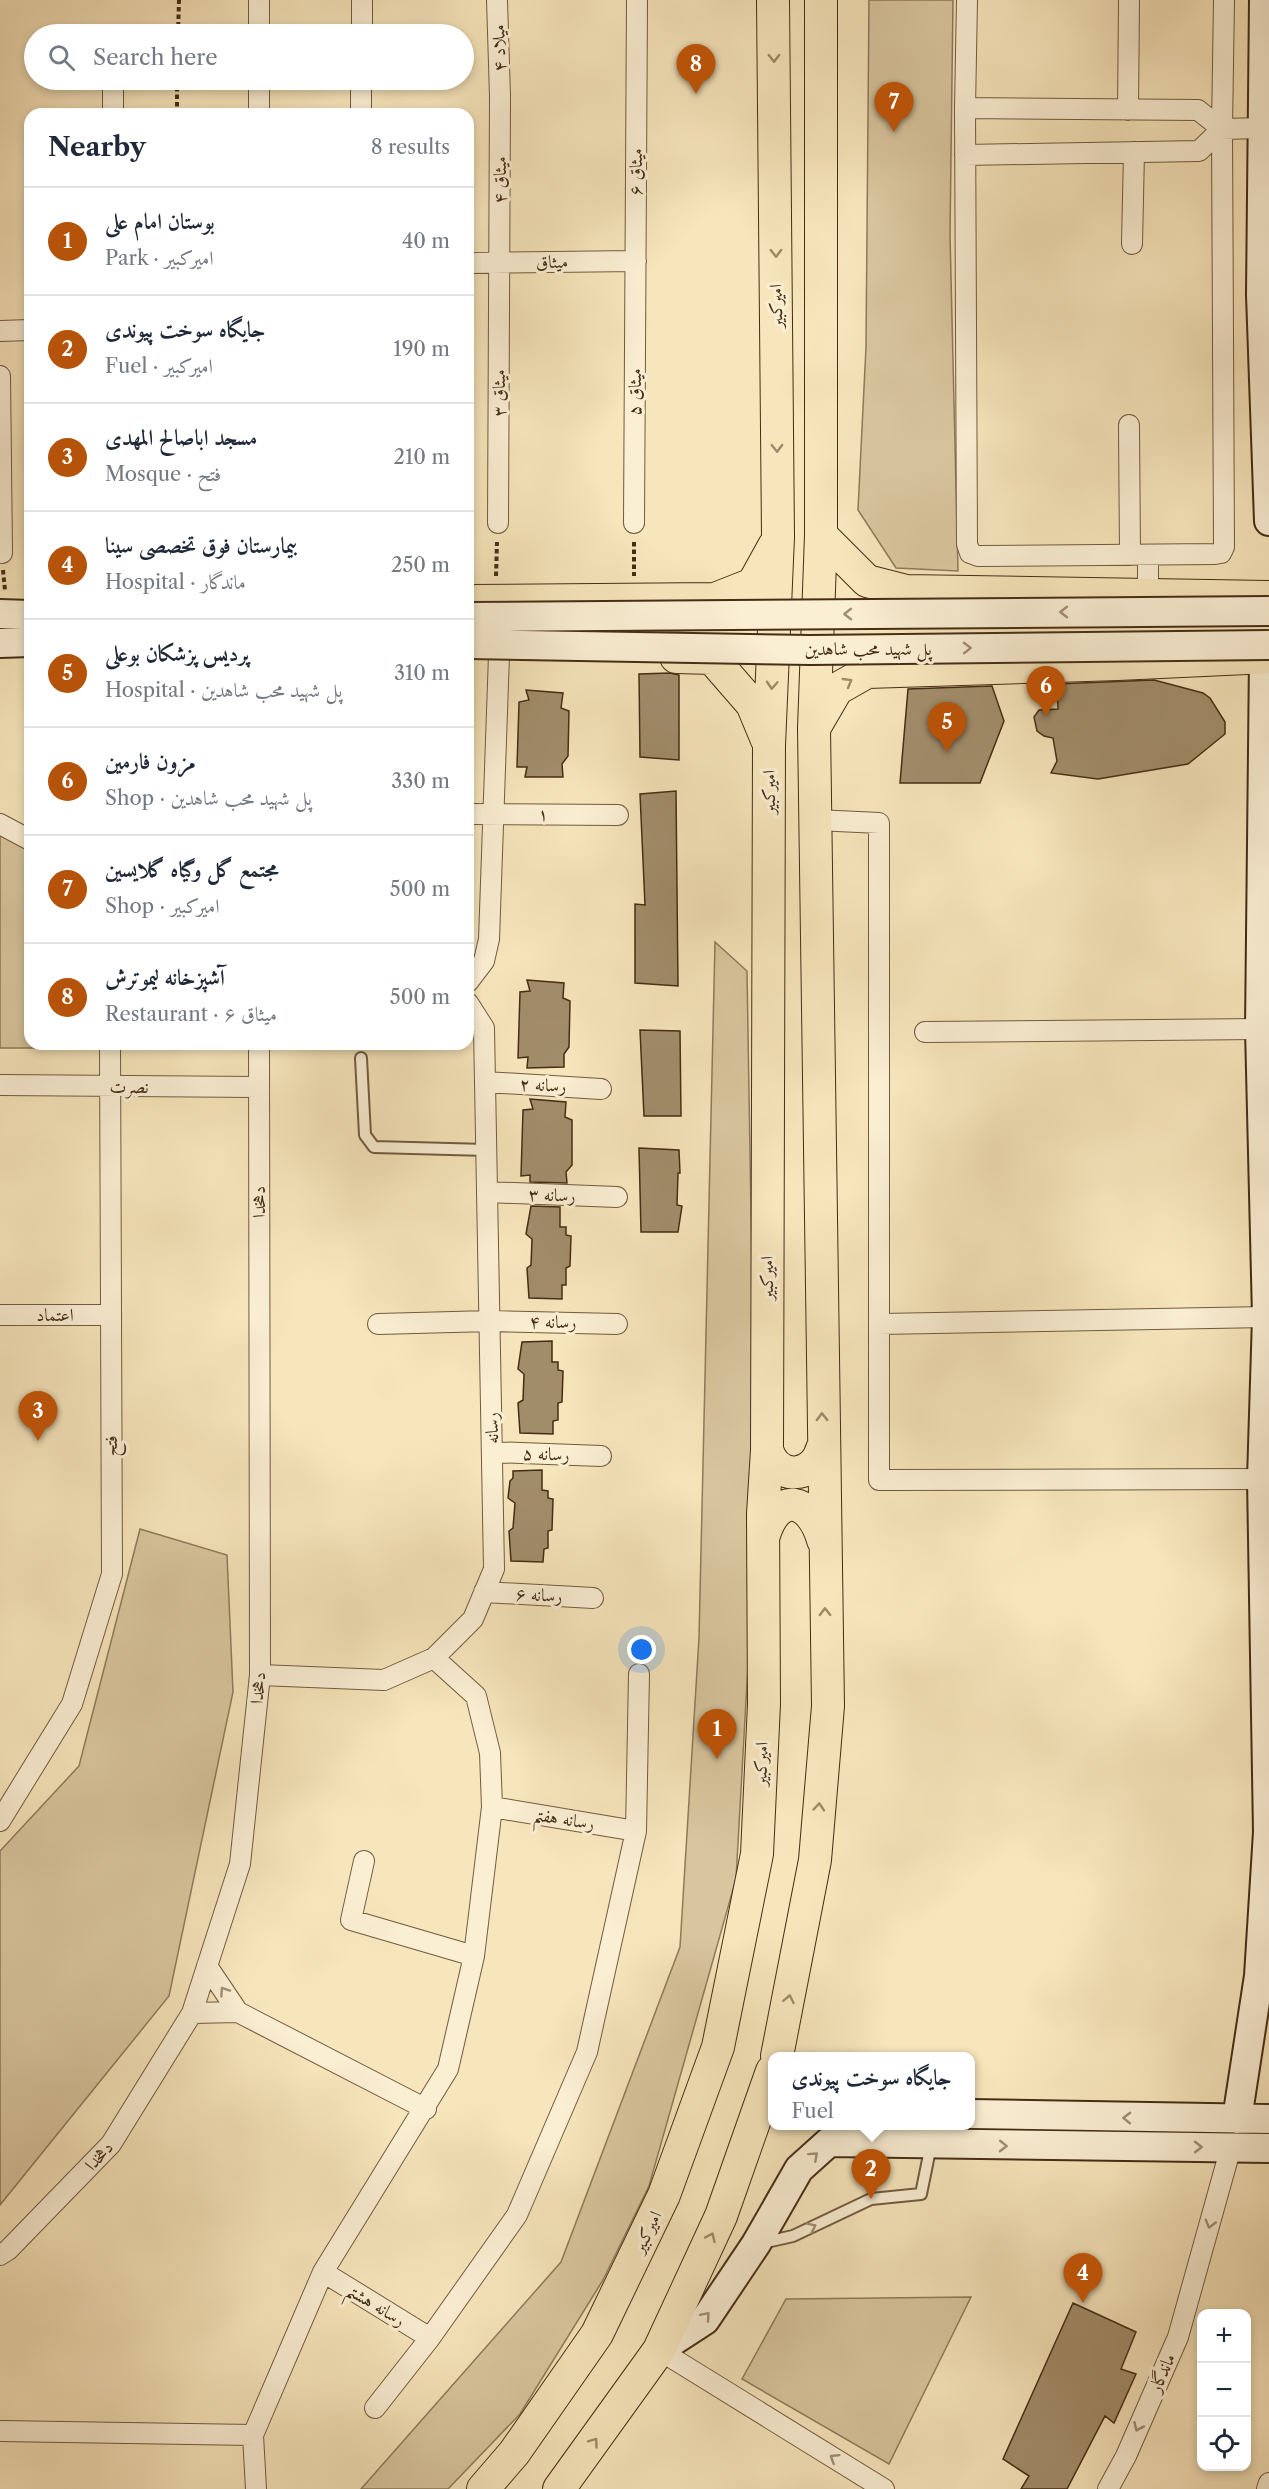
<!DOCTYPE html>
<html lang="en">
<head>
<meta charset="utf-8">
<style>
	body { margin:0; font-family:"Libre Caslon Text",Amiri,serif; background:#f2f2f3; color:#1f2937 }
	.controls { position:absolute; right:18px; bottom:18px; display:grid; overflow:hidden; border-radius:12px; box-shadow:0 3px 9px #0003 }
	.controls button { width:54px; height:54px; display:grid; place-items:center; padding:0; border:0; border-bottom:2px solid #e0e1e3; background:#fff; color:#1f2937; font:30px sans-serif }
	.you { position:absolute; left:642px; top:1650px; width:21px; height:21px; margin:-15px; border:4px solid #fff; border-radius:50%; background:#1a73e8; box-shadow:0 0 0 9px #1a73e833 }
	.badge { display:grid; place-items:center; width:39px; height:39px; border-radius:50%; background:#b45309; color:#fff; font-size:20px; font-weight:700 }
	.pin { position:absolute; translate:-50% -50px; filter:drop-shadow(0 2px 3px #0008) }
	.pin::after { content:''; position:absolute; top:32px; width:21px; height:18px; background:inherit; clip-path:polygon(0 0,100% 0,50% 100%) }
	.popup { position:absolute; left:768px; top:2052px; width:207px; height:78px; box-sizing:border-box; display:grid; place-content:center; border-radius:12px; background:#fff; filter:drop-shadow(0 2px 4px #0005); font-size:20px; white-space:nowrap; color:#747a83 }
	.popup b { font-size:22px; color:#1f2937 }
	.popup::after { content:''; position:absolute; left:50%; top:100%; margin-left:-12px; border:12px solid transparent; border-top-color:#fff }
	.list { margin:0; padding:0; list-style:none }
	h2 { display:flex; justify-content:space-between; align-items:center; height:78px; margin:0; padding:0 24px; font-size:26px }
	h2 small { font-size:20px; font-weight:400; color:#747a83 }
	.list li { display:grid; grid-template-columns:39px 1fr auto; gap:18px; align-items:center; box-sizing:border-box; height:108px; padding:0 24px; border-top:2px solid #e0e1e3 }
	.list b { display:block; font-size:22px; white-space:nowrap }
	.list p { margin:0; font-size:20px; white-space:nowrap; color:#747a83 }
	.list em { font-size:20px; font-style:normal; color:#747a83 }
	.icon { flex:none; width:33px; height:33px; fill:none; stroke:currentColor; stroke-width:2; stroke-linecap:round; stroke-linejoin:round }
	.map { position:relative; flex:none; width:1269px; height:2489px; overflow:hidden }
	.search { position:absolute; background:#fff; box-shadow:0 3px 9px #0003; left:24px; top:24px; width:450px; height:66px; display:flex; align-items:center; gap:15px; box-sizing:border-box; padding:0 21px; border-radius:33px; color:#747a83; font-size:22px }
	.panel { position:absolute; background:#fff; box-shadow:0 3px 9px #0003; left:24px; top:108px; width:450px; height:942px; border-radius:18px }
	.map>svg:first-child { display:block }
</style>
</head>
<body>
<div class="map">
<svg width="1269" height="2489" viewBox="0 0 1269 2489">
	<rect width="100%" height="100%" fill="#f7e5bb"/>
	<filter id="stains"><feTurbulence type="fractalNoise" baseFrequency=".00333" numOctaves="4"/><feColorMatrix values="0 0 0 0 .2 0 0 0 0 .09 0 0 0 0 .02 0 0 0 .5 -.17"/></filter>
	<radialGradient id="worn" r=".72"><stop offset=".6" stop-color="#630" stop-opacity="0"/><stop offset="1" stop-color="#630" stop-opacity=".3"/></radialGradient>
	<path fill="#d9c69f" stroke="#8f7a5a" stroke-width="1.5" d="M869,0h84l-3,235 8,336 -62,-3 -38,-58 8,-163z
		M0,824l30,16v204h29l-2,4h-57z
		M715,942l32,29 6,365 -2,275 -15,268 -87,307 -46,94 -83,134 -72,75h-87l200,-227 119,-315 19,-309z
		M140,1529l87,26 6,137 -64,304 -169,209v-354l79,-85z
		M971,2297l-82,167 -147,-85 44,-80z"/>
	<path fill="#a28d6b" stroke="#452d15" stroke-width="1.5" d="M670,673l9,2v85l-39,-3 -1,-83z
		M1154,680l49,13 7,5 15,24v12l-37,30 -90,15 -47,-6 6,-12 -4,-23 -9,-2 -7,-5 -3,-14 5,-7 19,-1 -1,-25z
		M992,686l12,35 -24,62h-80l8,-94z
		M526,690l37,3 -2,15 8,3 -1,45 -6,8 1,13h-38l2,-10h-10l2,-65 10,-2z
		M676,791l2,195 -43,-3v-79l10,1 -5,-111z
		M527,980l37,3 -1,15 7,3 -1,46 -5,7v13l-37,1 1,-11 -10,1 2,-66 10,-1z
		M640,1030l40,1 1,85h-37z
		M530,1099l36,3 -1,15 7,3v45l-6,7 1,11 -37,-1v-7l-9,1 2,-66 10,-1z
		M639,1148l40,2 1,23h-2l-1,32 5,1 -4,26h-37z
		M531,1206l29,1v20h6v8l5,1 -1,30 -4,2v17h-4v14l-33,-1 -2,-30 4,-3 1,-26 -6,-5z
		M552,1341v21h6v8l5,1 -1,31 -4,1v17l-5,1v13l-33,-1 -2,-30 5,-3 1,-26 -6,-5 4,-27z
		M542,1470v20l6,1v7l5,1 -1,31 -4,1v17l-4,1 -1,13 -32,-1 -2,-30 4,-3 2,-25 -7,-5 2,-17 3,-3v-7z
		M1073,2303l63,29 -15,37 15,5 -22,49 -9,-7 -38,73h-46l8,-13 -26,-17z"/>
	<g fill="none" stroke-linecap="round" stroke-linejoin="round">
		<g stroke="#725b3e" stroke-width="14">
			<path id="lane" d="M361,1058l4,77 9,12 113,3
				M762,2243l31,-7 78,-37 50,-5 10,-49v-19"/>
		</g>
		<g stroke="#725b3e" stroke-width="22">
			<path id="street" d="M497,0l3,96 -2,427
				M967,0l-2,108 2,436 3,9 8,3 237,-2 6,-1 3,-6 -2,-418 2,-129
				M259,34v-34
				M362,34v-34
				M965,108l233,2 24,19 41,-1
				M1128,110l1,-110
				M113,114v-34
				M259,114v-34
				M361,114v-34
				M965,155l234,-4 23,-22
				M1132,244l2,-92
				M468,263l168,-2
				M0,331l30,-1
				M0,376l2,177
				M1129,425l1,130
				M634,523l3,-523
				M1148,594v-39
				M468,814l150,1
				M816,820l63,3v657l383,-1
				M0,824l30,16
				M468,982l16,-21 5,-22 10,-284
				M925,1032l335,-3
				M486,1082l115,7
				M0,1085l259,2
				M487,1192l130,5
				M0,1315h111
				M378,1324l112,-3 127,3
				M880,1324l387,-7
				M492,1452l109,4
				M484,1592l109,6
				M260,1675l124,5 50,-22 39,-39 21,-50 -10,-541 -16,-25
				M492,1807l144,24
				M0,1821l72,-117 40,-130 -2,-530
				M364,1861l-13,59 123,36
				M238,2012l188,97
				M192,2013l46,-1 -31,-46
				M0,2255l8,-5 103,-106 81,-131 48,-149 20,-189 -1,-631
				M323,2272l107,66
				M659,2350l225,139
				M375,2408l55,-70 87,-123 70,-163 49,-221 3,-157
				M0,2431l253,4 3,54
				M253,2435l70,-163 125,-203 26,-113 18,-149 -2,-54 -14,-57 -42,-38
				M1108,2489l18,-33 52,-119 53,-190
				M1267,2489l2,-6"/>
		</g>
		<g stroke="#452d15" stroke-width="32">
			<path id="secondary" d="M1264,0l-3,295 8,226
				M0,614l30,1
				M0,643l30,-1
				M970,2114l299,5
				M1237,2119l22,-143 9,-144 -6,-353 5,-162 -7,-288 4,-372
				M659,2350l46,-30 51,-76 43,-75 30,-27 440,6"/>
		</g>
		<g stroke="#452d15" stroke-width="34">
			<path id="primary" d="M821,535l46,46 39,10 363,6
				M468,601l247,-2 38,-15 21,-38
				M676,657l36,1 40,46 15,36
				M816,725l21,-36 30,-17 251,-8 151,-7
				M767,1450c10,31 46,29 55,-1
				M764,1535c14,-45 47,-37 59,5
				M777,2056l38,-196 13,-154 -14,-978 7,-193v-535
				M483,2489l31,-36 83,-119 67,-139 54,-148 39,-193 7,-150 -1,-190 4,-64 2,-705 9,-208 -5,-537
				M559,2489l100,-139 62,-134 51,-145"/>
		</g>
		<path stroke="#452d15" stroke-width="4" stroke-dasharray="4.5 3" stroke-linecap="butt" d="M178,34l1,-34
			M177,114v-34
			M634,542v34
			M3,570l2,20
			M496,576l1,-34"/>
		<use href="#lane" stroke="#faeed3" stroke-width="10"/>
		<use href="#street" stroke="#faeed3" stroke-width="20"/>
		<use href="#secondary" stroke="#faeed3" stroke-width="28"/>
		<use href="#primary" stroke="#f7e5bb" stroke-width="32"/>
		<g stroke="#452d15" stroke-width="32" stroke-linecap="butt">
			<path id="secondary-bridge" d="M468,617l801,-6
				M468,644l342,6 459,-5"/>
		</g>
		<use href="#secondary-bridge" stroke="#faeed3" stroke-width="28"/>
	</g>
	<defs><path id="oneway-chevron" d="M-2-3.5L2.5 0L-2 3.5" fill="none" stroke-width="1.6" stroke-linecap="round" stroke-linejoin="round" transform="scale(1.5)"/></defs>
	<g stroke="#9e8968">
		<use href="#oneway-chevron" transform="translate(774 58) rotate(89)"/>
		<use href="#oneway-chevron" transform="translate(776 253) rotate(89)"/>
		<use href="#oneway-chevron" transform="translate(777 448) rotate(89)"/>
		<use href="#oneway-chevron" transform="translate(848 682) rotate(-30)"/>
		<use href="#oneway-chevron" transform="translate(772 685) rotate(93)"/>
		<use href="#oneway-chevron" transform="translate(822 1417) rotate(-91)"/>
		<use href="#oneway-chevron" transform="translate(825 1612) rotate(-91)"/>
		<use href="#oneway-chevron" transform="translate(819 1807) rotate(-85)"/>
		<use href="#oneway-chevron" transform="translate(789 1999) rotate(-79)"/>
		<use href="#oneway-chevron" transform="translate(711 2237) rotate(-65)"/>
		<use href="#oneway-chevron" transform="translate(594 2442) rotate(-54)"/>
	</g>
	<g stroke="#a08e74">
		<use href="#oneway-chevron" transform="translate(1064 612) rotate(180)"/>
		<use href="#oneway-chevron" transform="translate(848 614) rotate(180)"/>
		<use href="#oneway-chevron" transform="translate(967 648) rotate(-1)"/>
		<use href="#oneway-chevron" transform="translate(224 1991) rotate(-124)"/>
		<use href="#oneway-chevron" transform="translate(1127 2118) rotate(-179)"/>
		<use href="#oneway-chevron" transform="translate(1003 2146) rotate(1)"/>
		<use href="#oneway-chevron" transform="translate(1198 2147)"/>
		<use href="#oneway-chevron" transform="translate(814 2156) rotate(-42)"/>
		<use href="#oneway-chevron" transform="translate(1210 2224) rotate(106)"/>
		<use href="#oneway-chevron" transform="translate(812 2227) rotate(-26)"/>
		<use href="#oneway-chevron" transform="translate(706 2316) rotate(-49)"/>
		<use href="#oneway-chevron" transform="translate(1138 2427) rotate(114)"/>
		<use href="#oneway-chevron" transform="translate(834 2458) rotate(-148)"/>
	</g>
	<g text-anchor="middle" stroke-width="6" stroke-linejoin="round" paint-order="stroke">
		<g font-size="18" fill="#452d15" stroke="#faeed3">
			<text transform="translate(499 48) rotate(-92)" y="6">میلاد ۴</text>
			<text transform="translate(636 172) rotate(-90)" y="6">میثاق ۶</text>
			<text transform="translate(500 180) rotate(-90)" y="6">میثاق ۴</text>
			<text transform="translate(552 262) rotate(-1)" y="6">میثاق</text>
			<text transform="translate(776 306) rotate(-91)" y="6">امیرکبیر</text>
			<text transform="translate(635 392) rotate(-90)" y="6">میثاق ۵</text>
			<text transform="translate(499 393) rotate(-90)" y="6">میثاق ۳</text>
			<text x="868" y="655">پل شهید محب شاهدین</text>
			<text transform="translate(769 792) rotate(-90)" y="6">امیرکبیر</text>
			<text x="543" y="820">۱</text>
			<text transform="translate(543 1085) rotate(3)" y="6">رسانه ۲</text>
			<text x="129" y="1093">نصرت</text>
			<text transform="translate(552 1195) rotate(2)" y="6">رسانه ۳</text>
			<text transform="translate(259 1202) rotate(-90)" y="6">دهخدا</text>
			<text transform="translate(767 1278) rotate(-90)" y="6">امیرکبیر</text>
			<text x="55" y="1321">اعتماد</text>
			<text transform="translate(553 1322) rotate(1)" y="6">رسانه ۴</text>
			<text transform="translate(492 1428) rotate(-91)" y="6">رسانه</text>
			<text transform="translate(111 1446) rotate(-90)" y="6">فتح</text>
			<text transform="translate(546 1454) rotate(2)" y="6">رسانه ۵</text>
			<text transform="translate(539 1595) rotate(3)" y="6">رسانه ۶</text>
			<text transform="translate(258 1688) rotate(-85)" y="6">دهخدا</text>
			<text transform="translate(761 1764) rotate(-88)" y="6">امیرکبیر</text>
			<text transform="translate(564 1819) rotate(9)" y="6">رسانه هفتم</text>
			<text transform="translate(99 2156) rotate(-48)" y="6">دهخدا</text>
			<text transform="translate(647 2232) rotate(-64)" y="6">امیرکبیر</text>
			<text transform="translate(376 2305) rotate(31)" y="6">رسانه هشتم</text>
			<text transform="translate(1162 2373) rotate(-66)" y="6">ماندگار</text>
		</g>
	</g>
	<rect width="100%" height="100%" filter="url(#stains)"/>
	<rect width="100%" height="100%" fill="url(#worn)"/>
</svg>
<div class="controls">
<button>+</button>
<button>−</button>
<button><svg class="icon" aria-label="locate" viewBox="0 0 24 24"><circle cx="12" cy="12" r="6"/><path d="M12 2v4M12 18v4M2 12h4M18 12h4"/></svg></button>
</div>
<div class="you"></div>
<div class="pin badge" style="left:717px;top:1759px">1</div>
<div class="pin badge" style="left:871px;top:2199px">2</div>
<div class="popup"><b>جایگاه سوخت پیوندی</b>Fuel</div>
<div class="pin badge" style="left:38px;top:1441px">3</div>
<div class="pin badge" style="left:1083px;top:2303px">4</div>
<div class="pin badge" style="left:947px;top:752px">5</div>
<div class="pin badge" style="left:1046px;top:716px">6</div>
<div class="pin badge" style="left:894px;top:132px">7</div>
<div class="pin badge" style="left:696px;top:94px">8</div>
<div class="search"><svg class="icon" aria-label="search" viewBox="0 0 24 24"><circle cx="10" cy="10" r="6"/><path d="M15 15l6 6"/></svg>Search here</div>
<section class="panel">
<h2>Nearby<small>8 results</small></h2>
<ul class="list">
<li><span class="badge">1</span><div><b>بوستان امام علی</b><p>Park · امیرکبیر</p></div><em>40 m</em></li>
<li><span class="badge">2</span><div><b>جایگاه سوخت پیوندی</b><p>Fuel · امیرکبیر</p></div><em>190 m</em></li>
<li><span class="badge">3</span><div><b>مسجد اباصالح المهدی</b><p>Mosque · فتح</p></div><em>210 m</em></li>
<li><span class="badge">4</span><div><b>بیمارستان فوق تخصصی سینا</b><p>Hospital · ماندگار</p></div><em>250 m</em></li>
<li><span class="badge">5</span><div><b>پردیس پزشکان بوعلی</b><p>Hospital · پل شهید محب شاهدین</p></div><em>310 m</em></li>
<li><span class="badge">6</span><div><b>مزون فارمین</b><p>Shop · پل شهید محب شاهدین</p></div><em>330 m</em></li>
<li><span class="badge">7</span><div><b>مجتمع گل وگیاه گلایسین</b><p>Shop · امیرکبیر</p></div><em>500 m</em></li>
<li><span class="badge">8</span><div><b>آشپزخانه لیموترش</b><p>Restaurant · میثاق ۶</p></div><em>500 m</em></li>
</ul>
</section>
</div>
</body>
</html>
